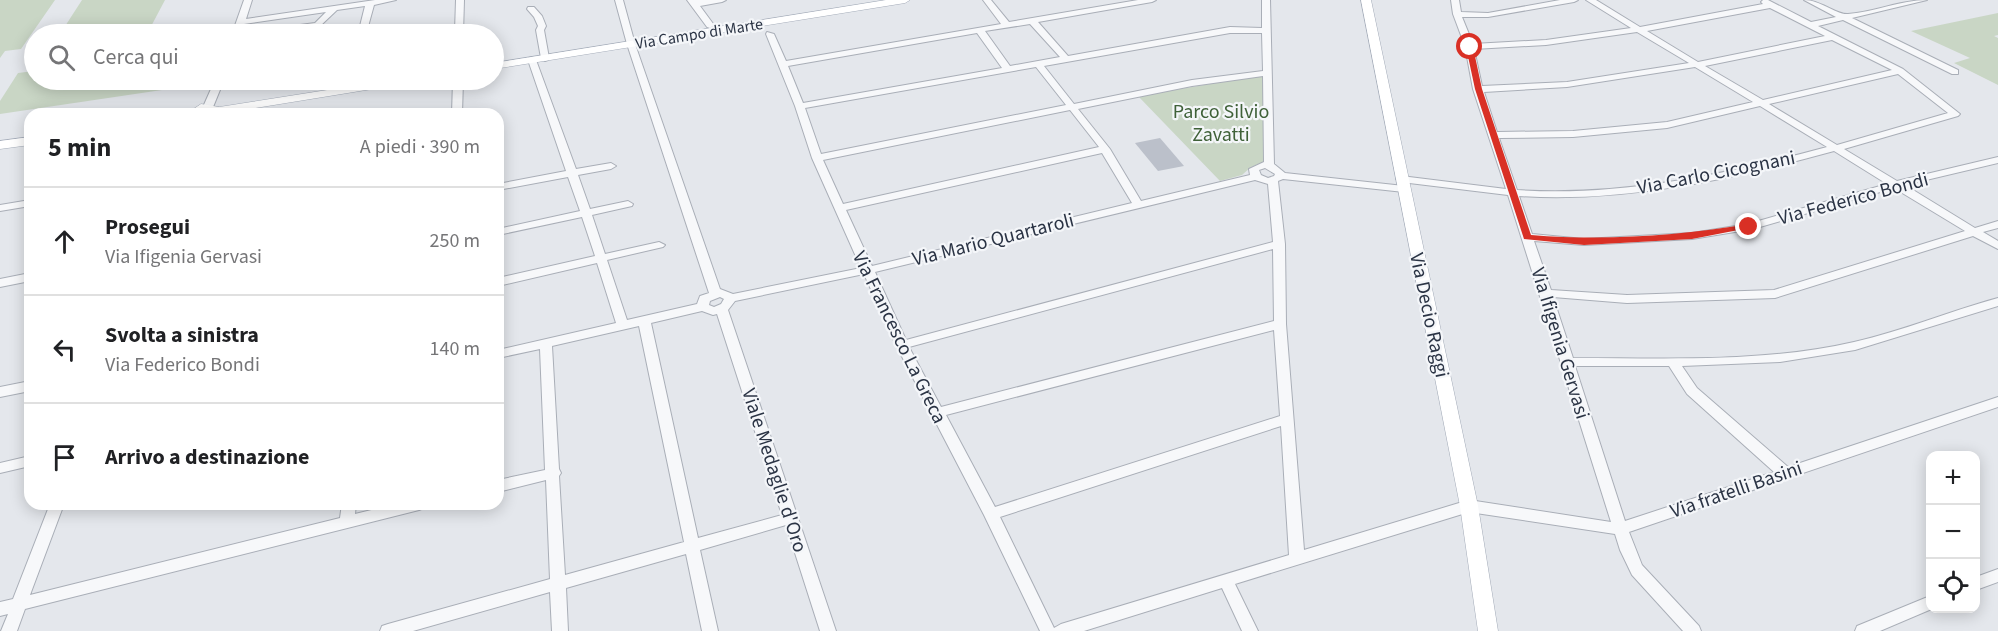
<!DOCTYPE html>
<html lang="it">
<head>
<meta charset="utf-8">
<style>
	body { margin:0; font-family:"Source Sans 3",sans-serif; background:#f2f2f2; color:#202124 }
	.controls { position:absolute; right:18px; bottom:18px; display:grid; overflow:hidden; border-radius:12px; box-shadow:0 3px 15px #0003 }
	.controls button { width:54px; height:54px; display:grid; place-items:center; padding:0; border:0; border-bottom:2px solid #e0e0e0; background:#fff; color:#202124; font:30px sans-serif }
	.stop { position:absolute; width:18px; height:18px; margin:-14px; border:4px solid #d93025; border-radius:50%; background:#fff }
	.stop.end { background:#d93025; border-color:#fff; box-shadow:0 2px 6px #0008 }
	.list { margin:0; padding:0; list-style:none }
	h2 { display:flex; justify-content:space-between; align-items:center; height:78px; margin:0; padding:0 24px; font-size:26px }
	h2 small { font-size:20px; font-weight:400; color:#757577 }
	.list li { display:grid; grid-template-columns:39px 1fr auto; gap:18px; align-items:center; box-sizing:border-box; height:108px; padding:0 24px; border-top:2px solid #e0e0e0 }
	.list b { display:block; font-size:22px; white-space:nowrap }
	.list p { margin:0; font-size:20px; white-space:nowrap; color:#757577 }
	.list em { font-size:20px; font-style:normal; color:#757577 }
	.icon { flex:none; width:33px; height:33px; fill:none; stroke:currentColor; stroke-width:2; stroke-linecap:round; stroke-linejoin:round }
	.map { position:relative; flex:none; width:1998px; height:631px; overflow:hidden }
	.search { position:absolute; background:#fff; box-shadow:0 3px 15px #0003; left:24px; top:24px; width:480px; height:66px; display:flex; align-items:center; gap:15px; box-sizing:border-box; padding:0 21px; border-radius:33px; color:#757577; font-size:22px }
	.panel { position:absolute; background:#fff; box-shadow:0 3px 15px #0003; left:24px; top:108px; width:480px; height:402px; border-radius:18px }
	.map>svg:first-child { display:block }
</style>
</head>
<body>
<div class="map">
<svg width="1998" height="631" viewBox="0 0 1998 631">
	<rect width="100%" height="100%" fill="#e4e7ec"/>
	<path fill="#c9d6c5" d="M0,0h55l-34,49 -16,2 -5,7z
		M82,0h83l-18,34h-87z
		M1998,13v22l-4,1 4,2v47l-44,-22 16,-5 -59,-27z
		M34,71v9h132l-4,10 -162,24v-13l18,-28z
		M1264,75l-1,87 -12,5 -9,8 -22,6 -82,-85z"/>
	<path fill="#bbc0ca" d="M1160,138l24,28 -26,5 -23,-28z"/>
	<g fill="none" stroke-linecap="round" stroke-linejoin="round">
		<g stroke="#a9aeb7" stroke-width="2">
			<path id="minor" d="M244,0h8l-6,19 129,-19h21l-22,5 -8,29h-8l7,-28 -28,4 -19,18 -49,6h-18l4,-3 60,-8 11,-11 -82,12 -4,10h-8z
				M456,0h8l-1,34h-20l1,-2 11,-1z
				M615,0h8l12,44 85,245 13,5 128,-26 -49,-110 -17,-52 -29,-72 1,-2 7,2 12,27 215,-37 -18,-24h8l18,22 129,-22h18l-4,2 -114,20 30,34 162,-29 32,1v-28h8l4,164 11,9 119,13 5,3 -5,3 -121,-13 -5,2 7,63 1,80 18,226 165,-50 142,22 -103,-327 -107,-13 -5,-3 5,-3 105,13 -33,-100 -8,-43 -12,-32 -2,-14h8l2,12 27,1 72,-13h18l-4,2 -86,15h-26l11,27 73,-4 85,-12 -45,-28h10l44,27 123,-23 -2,-2 2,-2h5l43,22 25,-5 -32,-17c17,0 32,15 44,14 27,-2 52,-14 79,-14l-75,18 106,52v4h-6l-109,-54 -25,6 85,43 57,45 -2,2 -114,33 53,32 101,-24v6l-93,22 70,43 23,-7v7l-15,4 15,9v8l-25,-13 -198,62 -148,5 -74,-6 20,61c93,0 190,5 281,-16 49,-11 96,-31 144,-44v8l-143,44 -75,12 -98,4 15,22 91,79 210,-70v10l-369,125 13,33 57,61 2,5h-18l-51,-56 -12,-25 -5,-16 -146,-22 -234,72 23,47h-16l-20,-43 -138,43h-44l-56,-116 -51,-98 -4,-4 1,-2 -34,-66 -32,-71 -129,27 -7,9 108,321h-16l-34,-106 -86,25 18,81h-16l-16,-77 -120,34 2,43h-16l-2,-39 -137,39h-33l2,-5 6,-2 162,-45 -4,-99 -48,12v-12l47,-10 -5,-121 -42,9v-8l118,-27 -19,-60 -99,23v-8l97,-22 -13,-39 -84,18v-6l82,-18 -12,-34 -70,13v-6l68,-13 -38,-111 1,-2 3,-1 4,3 40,109 35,-6 5,3 -5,3 -33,6 12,34 38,-8 5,3 -1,2 -40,9 13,39 54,-12 6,3 -2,2 -56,13 20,60 70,-16 3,-8 9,-3 -82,-249zM1770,8l55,28 -127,26 -51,-31zM1030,24l30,33 -50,9 -25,-35zM1637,32l52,31 -122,19 -85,4 -8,-37 72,-4zM977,33l25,35 -199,35 -15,-37zM1230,33h32l1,38 -71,9 -118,24 -30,-38zM1832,40l60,30 -129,30 -58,-34zM1036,67l30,38 -245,49 -16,-46zM1695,67l58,35 -86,20 -94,9 -76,1 -13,-40 83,-5zM1898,74l50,39 -111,32 -68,-41zM1263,76l1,86 -15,7 1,6 -109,26 -31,-52 -32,-40 114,-23zM1760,106l67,41c-100,27 -206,50 -310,43l-18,-52 74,-1 94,-9zM1070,110l29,37 -256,57 -20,-44zM1834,151l53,33 -139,40 -56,9 -108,6 -52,-5 -13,-38c106,7 213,-17 315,-45zM1102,153l30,50 -260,63 -26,-56zM1265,168l10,6 -1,2 -6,2 -7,-3 -2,-5zM1255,180l13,4 5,58 -367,98 -31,-68zM1894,188l71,43 -191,59 -147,5 -76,-5 -17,-49 50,4 108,-6 61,-10zM1273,249l1,72 -333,86 -32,-60zM720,297l4,2 -3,5 -7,3 -5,-2 1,-4zM702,311l11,4 4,-1 65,201 -84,23 -47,-215zM639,326l45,216 -119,33 -6,-99 2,-3 -2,-4 -7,-123zM1274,330l6,86 -285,91 -49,-92zM1575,366h94l18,28 87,78 -149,49zM1281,426l8,129 -228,69 -7,4 -54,-111z
				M687,0h39l-4,2 -22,4 14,19 -4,3 -3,-1z
				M528,7h6l8,9 4,10 -2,4 5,28 -1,2 -3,1 -4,-3 -5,-28 2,-4 -4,-9 -7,-8z
				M215,80h9l-11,27 -2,2h-6l-2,-2z
				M453,80h10l-1,34h-10z
				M30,200v6l-30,5v-6z
				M30,273v8l-30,6v-8z
				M30,381v10l-30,6v-10z
				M30,456v10l-30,7v-10z
				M50,504h14l-34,91 310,-77 2,-14h14l-1,10 41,-10h30l-2,4 -5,2 -394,99 -8,22h-16l7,-17 -8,2v-14l13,-3z
				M1998,569v13l-22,8v-13z
				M1930,596v12h4l-54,23h-25l2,-5z"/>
		</g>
		<g stroke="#a3abb8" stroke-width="1">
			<path id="major" d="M886,0h24l-5,3 -411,66v-6z
				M1361,0h10l107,506 20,125h-20l-18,-125z
				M391,80h24l-6,3 -191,31 -9,-2 -23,2 15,-10 18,3z
				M30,137v8l-30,4v-8z"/>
		</g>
		<use href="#minor" fill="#f7f8fa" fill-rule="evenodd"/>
		<use href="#major" fill="#fff" fill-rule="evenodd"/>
	</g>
	<path fill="#d93025" d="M1470,45l3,2 9,42 49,146c74,6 145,1 218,-11l5,3 -62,12 -108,6 -60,-6 -49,-150 -9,-42z"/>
	<g text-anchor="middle" stroke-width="4.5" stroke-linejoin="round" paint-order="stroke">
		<g font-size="16" fill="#2b3445" stroke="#f4f6f9">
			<text transform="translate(699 33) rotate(-9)" y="6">Via Campo di Marte</text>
		</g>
		<g font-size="20" fill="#3f6138" stroke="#f4f6f9">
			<text x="1221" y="118">Parco Silvio<tspan x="1221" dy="23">Zavatti</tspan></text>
		</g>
		<g font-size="20" fill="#2b3445" stroke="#f4f6f9">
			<text transform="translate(1716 172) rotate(-11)" y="7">Via Carlo Cicognani</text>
			<text transform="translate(1853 198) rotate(-15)" y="7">Via Federico Bondi</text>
			<text transform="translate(993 239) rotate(-14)" y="7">Via Mario Quartaroli</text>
			<text transform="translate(1430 315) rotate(78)" y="7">Via Decio Raggi</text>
			<text transform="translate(900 337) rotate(64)" y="7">Via Francesco La Greca</text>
			<text transform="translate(1561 343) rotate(73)" y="7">Via Ifigenia Gervasi</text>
			<text transform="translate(775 470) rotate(72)" y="7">Viale Medaglie d'Oro</text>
			<text transform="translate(1736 489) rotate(-19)" y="7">Via fratelli Basini</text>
		</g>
	</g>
</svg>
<div class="controls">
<button>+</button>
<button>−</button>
<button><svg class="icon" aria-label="locate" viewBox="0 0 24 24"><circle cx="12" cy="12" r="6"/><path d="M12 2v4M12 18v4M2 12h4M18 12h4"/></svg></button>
</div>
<div class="stop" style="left:1470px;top:47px"></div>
<div class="stop end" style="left:1749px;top:227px"></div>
<div class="search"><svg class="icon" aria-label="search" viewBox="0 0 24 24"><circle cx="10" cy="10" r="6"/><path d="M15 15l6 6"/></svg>Cerca qui</div>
<section class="panel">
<h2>5 min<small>A piedi · 390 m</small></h2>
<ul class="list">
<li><svg class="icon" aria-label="ahead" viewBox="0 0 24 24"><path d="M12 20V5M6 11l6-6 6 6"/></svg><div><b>Prosegui</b><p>Via Ifigenia Gervasi</p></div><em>250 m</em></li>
<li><svg class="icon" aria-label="left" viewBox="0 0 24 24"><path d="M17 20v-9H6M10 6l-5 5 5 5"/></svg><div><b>Svolta a sinistra</b><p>Via Federico Bondi</p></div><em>140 m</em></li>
<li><svg class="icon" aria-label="arrive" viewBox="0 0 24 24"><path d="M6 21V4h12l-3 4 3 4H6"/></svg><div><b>Arrivo a destinazione</b></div></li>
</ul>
</section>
</div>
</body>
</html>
